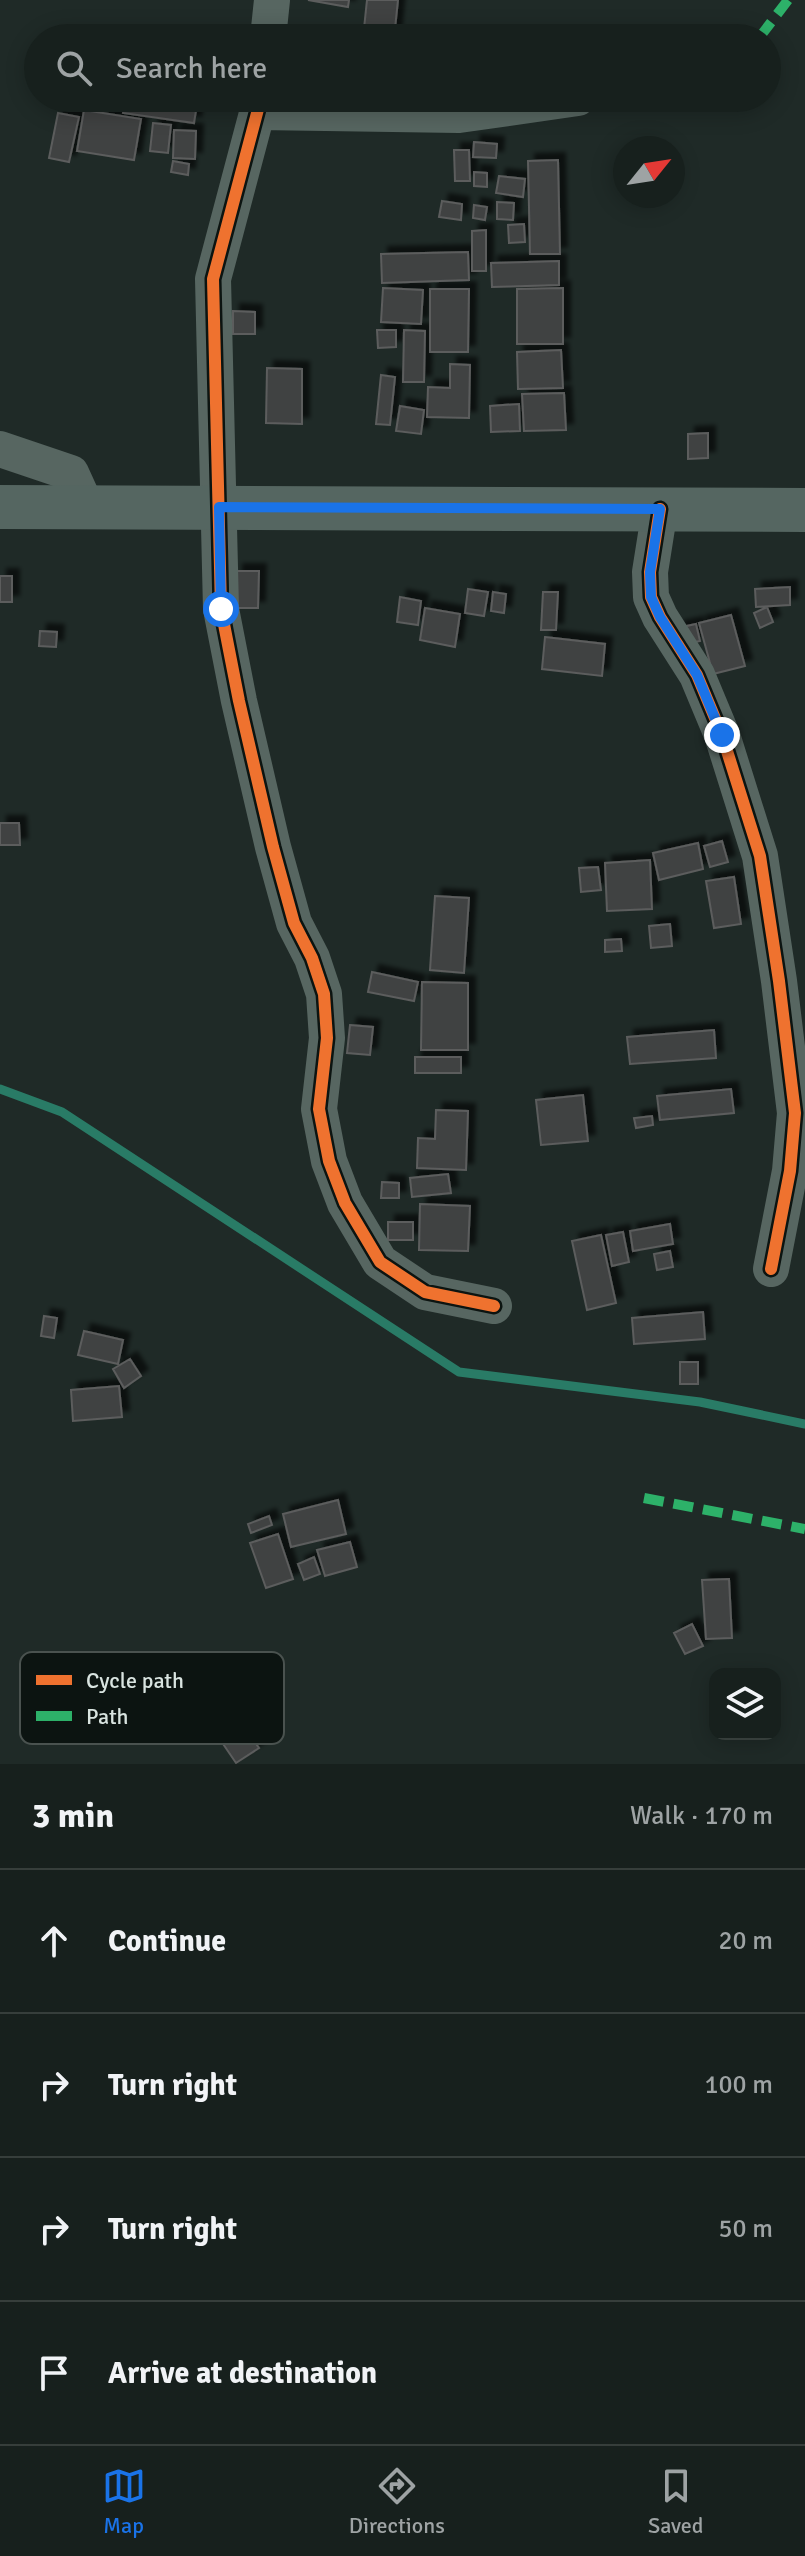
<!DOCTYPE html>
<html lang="en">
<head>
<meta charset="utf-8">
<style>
	body { margin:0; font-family:Signika,sans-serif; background:#242d2a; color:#f1f3f6 }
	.controls { position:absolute; right:24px; bottom:24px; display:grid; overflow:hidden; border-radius:16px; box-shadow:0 4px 20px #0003 }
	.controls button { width:72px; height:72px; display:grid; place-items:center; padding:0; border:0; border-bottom:2px solid #363e3b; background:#17201d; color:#f1f3f6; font:40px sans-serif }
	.compass { position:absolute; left:613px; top:136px; width:72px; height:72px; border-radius:50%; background:#17201d; box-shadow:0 4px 20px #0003; rotate:60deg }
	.stop { position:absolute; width:24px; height:24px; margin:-18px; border:6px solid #1a73e8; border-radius:50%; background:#fff }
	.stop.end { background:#1a73e8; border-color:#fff; box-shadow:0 2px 8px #0008 }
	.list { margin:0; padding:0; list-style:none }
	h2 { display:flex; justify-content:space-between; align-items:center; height:104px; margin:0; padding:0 32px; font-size:34px }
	h2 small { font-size:26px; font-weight:400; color:#9ea3a4 }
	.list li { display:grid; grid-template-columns:52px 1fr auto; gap:24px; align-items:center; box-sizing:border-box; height:144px; padding:0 32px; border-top:2px solid #363e3b }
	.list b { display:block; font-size:30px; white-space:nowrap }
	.list em { font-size:26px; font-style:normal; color:#9ea3a4 }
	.icon { flex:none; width:44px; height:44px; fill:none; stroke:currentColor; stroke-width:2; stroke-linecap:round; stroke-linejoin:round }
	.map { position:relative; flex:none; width:805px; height:1764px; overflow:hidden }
	.search { position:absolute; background:#17201d; box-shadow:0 4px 20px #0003; left:24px; right:24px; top:24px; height:88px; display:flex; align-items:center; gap:20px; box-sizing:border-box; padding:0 28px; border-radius:44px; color:#9ea3a4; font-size:30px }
	.sheet { height:680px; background:#17201d }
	nav { display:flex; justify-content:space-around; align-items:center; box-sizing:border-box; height:112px; border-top:2px solid #363e3b; background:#17201d; font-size:22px; color:#9ea3a4 }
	nav a { display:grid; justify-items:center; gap:4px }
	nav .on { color:#1a73e8 }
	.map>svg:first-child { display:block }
</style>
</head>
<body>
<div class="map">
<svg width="805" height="1764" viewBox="0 0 805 1764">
	<defs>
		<filter id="shadow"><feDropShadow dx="7" dy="-7" stdDeviation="2" flood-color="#0009"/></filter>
	</defs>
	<rect width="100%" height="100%" fill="#1f2a27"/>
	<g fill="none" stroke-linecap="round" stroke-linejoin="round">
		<path stroke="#297b66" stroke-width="9" d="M0,1089l62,23 397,260 241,30 105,22"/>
	</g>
	<path fill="#404243" stroke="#5c5d5d" stroke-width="2" filter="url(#shadow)" d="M308,0h41l-1,7z
		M367,0h31l-4,38h-31z
		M125,98h73l-4,25 -71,-10z
		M84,110l57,9 -7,41 -57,-9z
		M58,113l21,4 -10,45 -20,-4z
		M153,123l18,2 -3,28 -18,-2z
		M174,130l22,1 -1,28 -22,-1z
		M474,142l23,2 -1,14 -23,-1z
		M454,150h15l1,31h-15z
		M558,160l2,94h-30l-2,-93z
		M173,161l16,3 -1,11 -17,-3z
		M474,172l13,1v14l-13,-1z
		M499,176l26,3 -2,18 -27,-4z
		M442,201l20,3 -1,16 -22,-3z
		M497,202l17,1 -1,17 -16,-1z
		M474,205l13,2 -2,13 -12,-2z
		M524,224l1,18 -16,1 -1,-18z
		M486,230v41h-14v-40z
		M468,252l1,28 -87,3 -1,-29z
		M559,261v24l-67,2 -1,-24z
		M383,288l40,2 -2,34 -40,-2z
		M563,288v56h-46v-55z
		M430,289h39l-1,63h-38z
		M233,311l22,1v22h-22z
		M377,330h19v17l-18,1z
		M404,330l21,1 -1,51h-21z
		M561,350l2,38 -45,1 -1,-37z
		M450,364l20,1 -1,53 -42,-1 1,-30 22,1z
		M267,368l35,1v55l-36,-1z
		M381,375l14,2 -5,48 -14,-1z
		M564,393l2,37 -42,1 -2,-37z
		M519,404l1,27 -29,1 -1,-26z
		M400,406l24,4 -3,24 -25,-3z
		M708,433v25l-20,1v-25z
		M236,571h23l-1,37h-22z
		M0,576h12v26h-12z
		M790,587v18l-34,2 -1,-18z
		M468,589l20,3 -4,24 -19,-3z
		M493,592l13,2 -2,19 -13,-2z
		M543,592h15l-2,38h-15z
		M400,597l21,4 -3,24 -21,-3z
		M767,607l6,15 -13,6 -6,-15z
		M425,608l35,6 -5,33 -35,-7z
		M731,615l14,51 -32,8 -14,-51z
		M696,624l4,17 -19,4 -4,-17z
		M40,631l17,1 -1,15 -17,-1z
		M545,637l60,7 -3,32 -60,-7z
		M0,823h19l1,22h-20z
		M722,841l6,21 -18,5 -6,-21z
		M698,843l5,26 -44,11 -6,-27z
		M650,860l2,49 -45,2 -2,-48z
		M598,867l3,23 -20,2 -2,-24z
		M734,877l7,47 -27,4 -8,-47z
		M435,896l34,2 -5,75 -34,-3z
		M670,924l2,22 -21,2 -2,-22z
		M621,939l1,12 -17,1v-12z
		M372,972l46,10 -4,19 -46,-9z
		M422,982l46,1v67h-47z
		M350,1025l23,2 -3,28 -23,-2z
		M714,1030l2,28 -86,6 -3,-27z
		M415,1057h46v16h-46z
		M731,1089l3,24 -74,7 -3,-24z
		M583,1095l5,46 -47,4 -5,-45z
		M436,1110l32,1 -2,59 -49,-2 1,-30 17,1z
		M652,1116l1,9 -17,3 -2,-10z
		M448,1174l3,19 -39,4 -2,-19z
		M382,1182l17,1v15h-18z
		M420,1204l50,2 -2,45 -49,-1z
		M388,1222h25v18h-25z
		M670,1224l3,20 -40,7 -3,-20z
		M623,1232l6,30 -17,4 -6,-31z
		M601,1235l15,68 -29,7 -15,-69z
		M670,1251l3,16 -16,3 -3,-16z
		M703,1312l2,27 -71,5 -2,-26z
		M44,1316l13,2 -3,20 -13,-2z
		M84,1331l39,9 -5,24 -40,-9z
		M130,1359l11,17 -17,12 -11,-19z
		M680,1362h18v22h-18z
		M119,1386l3,31 -49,4 -2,-31z
		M338,1500l8,34 -55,13 -8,-33z
		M269,1516l3,9 -21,8 -3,-9z
		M278,1534l15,45 -27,9 -16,-45z
		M350,1542l7,25 -32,9 -8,-26z
		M314,1557l6,17 -16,6 -6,-16z
		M729,1579l3,59 -26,1 -4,-59z
		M692,1624l11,22 -18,8 -11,-21z
		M239,1720l20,28 -23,15 -19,-28z"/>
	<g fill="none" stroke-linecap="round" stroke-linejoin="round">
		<path stroke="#576661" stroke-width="36" d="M268,38l4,-38
			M261,98l-48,181 8,330 18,92 34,146 21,76 18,35 12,36 3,44 -8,71 10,52 16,42 35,59 45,30 69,14
			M259,112l200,3 119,-17
			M0,449l71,24 15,33
			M660,509l-10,63 1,25 9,20 37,58 25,60 38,121 19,125 16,132 -5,58 -19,98"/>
		<path stroke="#556661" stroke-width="44" d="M0,507l805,3"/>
		<path stroke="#2db169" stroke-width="10" stroke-dasharray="20 10" stroke-linecap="butt" d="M759,38l29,-38
			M644,1498l161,31"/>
		<g stroke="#0c1411" stroke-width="17">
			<path id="cycleway" d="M261,98l-48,181 8,330 18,92 34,146 21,76 18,35 12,36 3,44 -8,71 10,52 16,42 35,59 45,30 69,14
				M660,509l-10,63 1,25 9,20 37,58 25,60 38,121 19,125 16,132 -5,58 -19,98"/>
		</g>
		<use href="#cycleway" stroke="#ef722f" stroke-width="12"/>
	</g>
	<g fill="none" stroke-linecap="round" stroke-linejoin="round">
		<path stroke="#1a73e8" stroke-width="10" d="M221,609l-2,-102 441,2 -10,63 1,25 9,20 37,58 25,60"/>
	</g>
	<rect x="20" y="1652" width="264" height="92" rx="12" fill="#0c1411" stroke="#4a524f" stroke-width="2"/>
	<rect x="36" y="1675" width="36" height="10" fill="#ef722f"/>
	<rect x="36" y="1711" width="36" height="10" fill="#2db169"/>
	<g font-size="22" fill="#d9e4e0">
		<text x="86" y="1688">Cycle path</text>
		<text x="86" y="1724">Path</text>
	</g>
</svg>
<div class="controls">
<button><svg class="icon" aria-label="layers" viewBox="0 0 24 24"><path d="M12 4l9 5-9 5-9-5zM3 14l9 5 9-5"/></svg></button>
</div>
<svg class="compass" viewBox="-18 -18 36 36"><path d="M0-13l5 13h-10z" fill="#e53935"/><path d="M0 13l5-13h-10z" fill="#9ea3a4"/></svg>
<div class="stop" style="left:221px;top:609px"></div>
<div class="stop end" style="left:722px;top:735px"></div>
<div class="search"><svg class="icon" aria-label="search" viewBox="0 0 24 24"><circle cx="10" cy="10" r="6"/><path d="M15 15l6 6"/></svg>Search here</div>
</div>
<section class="sheet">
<h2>3 min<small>Walk · 170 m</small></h2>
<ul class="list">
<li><svg class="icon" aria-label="ahead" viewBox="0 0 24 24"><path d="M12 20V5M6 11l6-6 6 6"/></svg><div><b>Continue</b></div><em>20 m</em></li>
<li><svg class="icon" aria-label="right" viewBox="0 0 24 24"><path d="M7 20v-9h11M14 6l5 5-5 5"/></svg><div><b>Turn right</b></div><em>100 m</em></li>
<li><svg class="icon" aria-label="right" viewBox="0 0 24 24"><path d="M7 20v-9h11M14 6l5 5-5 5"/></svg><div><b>Turn right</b></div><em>50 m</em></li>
<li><svg class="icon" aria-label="arrive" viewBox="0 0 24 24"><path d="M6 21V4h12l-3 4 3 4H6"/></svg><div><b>Arrive at destination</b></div></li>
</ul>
</section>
<nav>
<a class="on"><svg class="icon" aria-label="map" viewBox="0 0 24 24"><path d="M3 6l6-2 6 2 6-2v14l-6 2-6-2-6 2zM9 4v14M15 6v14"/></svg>Map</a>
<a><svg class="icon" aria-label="directions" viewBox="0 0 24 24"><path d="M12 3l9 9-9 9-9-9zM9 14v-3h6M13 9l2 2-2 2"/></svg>Directions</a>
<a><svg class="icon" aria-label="saved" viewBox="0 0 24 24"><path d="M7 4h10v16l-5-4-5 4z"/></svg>Saved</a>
</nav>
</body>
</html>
